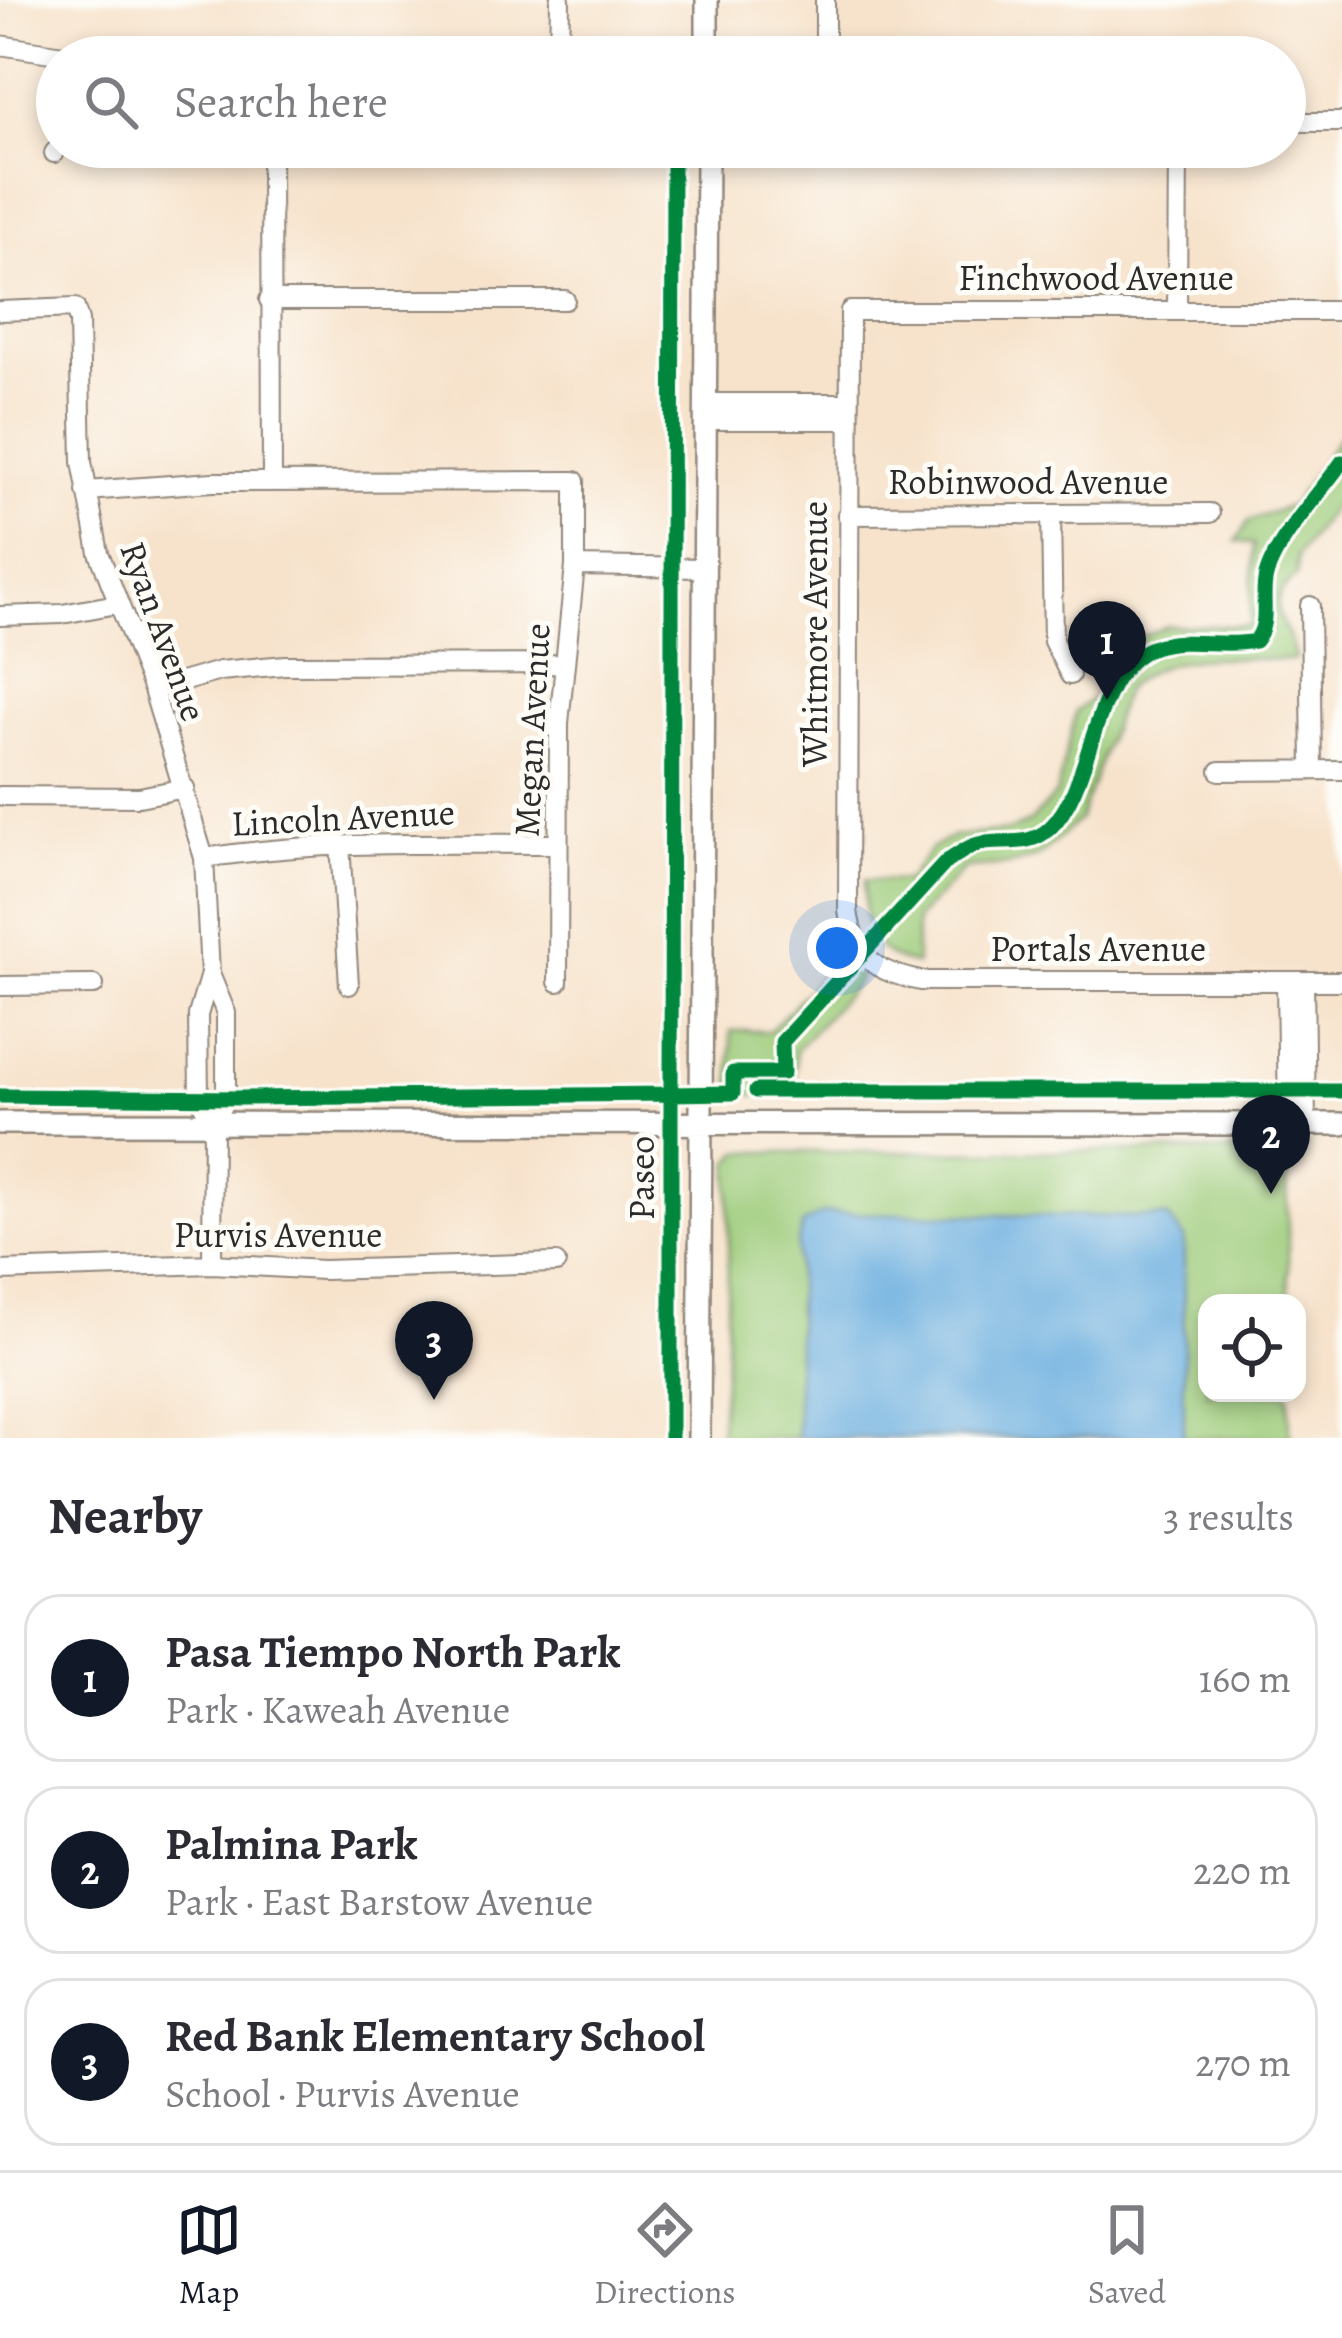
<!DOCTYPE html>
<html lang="en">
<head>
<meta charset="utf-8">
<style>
	body { margin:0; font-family:Alegreya,serif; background:#f7f7f7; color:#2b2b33 }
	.controls { position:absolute; right:36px; bottom:36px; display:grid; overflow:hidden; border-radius:24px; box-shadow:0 6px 18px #0003 }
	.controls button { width:108px; height:108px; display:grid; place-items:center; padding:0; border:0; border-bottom:3px solid #e1e1e2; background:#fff; color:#2b2b33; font:60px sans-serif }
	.you { position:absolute; left:837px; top:948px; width:42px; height:42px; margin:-30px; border:9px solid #fff; border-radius:50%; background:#1a73e8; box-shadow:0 0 0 18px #1a73e833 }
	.badge { display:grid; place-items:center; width:78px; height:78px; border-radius:50%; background:#111827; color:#fff; font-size:39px; font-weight:700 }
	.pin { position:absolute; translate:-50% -99px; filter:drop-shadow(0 3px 6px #0008) }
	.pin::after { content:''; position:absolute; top:63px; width:42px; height:36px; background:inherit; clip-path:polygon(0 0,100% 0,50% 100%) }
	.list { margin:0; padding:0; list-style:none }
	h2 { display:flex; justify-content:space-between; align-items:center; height:156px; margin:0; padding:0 48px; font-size:51px }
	h2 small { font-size:39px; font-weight:400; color:#7c7c81 }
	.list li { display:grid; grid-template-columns:78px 1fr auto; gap:36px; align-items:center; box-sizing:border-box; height:168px; margin:0 24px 24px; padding:0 24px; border:3px solid #e1e1e2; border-radius:36px }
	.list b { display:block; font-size:45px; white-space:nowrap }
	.list p { margin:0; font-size:39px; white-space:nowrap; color:#7c7c81 }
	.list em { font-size:39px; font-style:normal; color:#7c7c81 }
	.icon { flex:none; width:66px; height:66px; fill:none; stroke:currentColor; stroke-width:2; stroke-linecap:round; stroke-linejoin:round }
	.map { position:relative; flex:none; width:1342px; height:1438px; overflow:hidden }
	.search { position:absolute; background:#fff; box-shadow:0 6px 18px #0003; left:36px; right:36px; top:36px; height:132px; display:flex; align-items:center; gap:30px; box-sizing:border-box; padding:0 42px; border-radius:66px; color:#7c7c81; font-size:45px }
	.sheet { height:732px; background:#fff }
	nav { display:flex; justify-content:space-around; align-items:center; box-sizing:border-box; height:168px; border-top:3px solid #e1e1e2; background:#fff; font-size:33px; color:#7c7c81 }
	nav a { display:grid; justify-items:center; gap:6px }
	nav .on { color:#111827 }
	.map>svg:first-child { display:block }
</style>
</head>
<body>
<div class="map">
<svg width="1342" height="1438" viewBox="0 0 1342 1438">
	<rect width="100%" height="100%" fill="#fdfcf7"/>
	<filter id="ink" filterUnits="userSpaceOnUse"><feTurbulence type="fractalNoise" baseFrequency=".00833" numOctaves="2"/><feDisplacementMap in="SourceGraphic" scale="24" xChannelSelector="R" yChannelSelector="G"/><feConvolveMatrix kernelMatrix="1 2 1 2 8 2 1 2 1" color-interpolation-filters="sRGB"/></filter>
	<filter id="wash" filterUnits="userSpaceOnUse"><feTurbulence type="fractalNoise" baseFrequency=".004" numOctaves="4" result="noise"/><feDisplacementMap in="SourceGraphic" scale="48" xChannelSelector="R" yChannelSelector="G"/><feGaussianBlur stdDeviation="2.7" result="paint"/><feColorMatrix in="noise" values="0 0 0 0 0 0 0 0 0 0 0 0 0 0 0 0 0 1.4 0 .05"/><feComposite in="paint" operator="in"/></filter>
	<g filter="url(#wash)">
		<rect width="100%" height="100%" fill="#f7e3cc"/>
		<path fill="#9ccb79" stroke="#647b52" stroke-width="3" d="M1342,432v62l-45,62v20c-41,31 -5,49 -2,84 -60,0 -124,-14 -170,29l-45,130 -42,38 -28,8 -45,3 -49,51v45c-47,-6 -54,-42 -51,-84l41,1 25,-32 23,-13 55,-5 21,-9 27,-29 19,-82 22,-17 7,-19 -7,-20 -23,-19 66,1 26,-11h83l4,-82 -18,-3 13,-20 43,-16z
			M841,954l19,25 -64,71 -1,46 -54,-2 -10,-6v-57h39z
			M1253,1151l2,6h32l2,146h-82v90h82l1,45h-571l7,-85 4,-190 9,-11z"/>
		<path fill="#6aaedf" stroke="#4a6c85" stroke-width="3" d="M825,1213l343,4 16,21v200h-387v-191l5,-23z"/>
	</g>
	<g filter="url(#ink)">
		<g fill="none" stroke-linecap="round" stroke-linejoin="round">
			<g stroke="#91877c" stroke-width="22">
				<path id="minor" d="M825,0v57
					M0,45l76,12
					M126,57l81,-4 59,4
					M559,57l1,-57
					M1285,122h57
					M271,147l1,335
					M54,153l5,-6
					M269,300h296
					M1177,309l1,-162
					M0,311l75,-3 4,13 3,141 17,91 54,137 51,168 6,116 16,39v85l-13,25
					M1342,311h-492l-2,599c6,49 27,61 72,71h422
					M706,403h143
					M706,420h143
					M86,491l127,-9 362,-1v85l-16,157 -1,259
					M1051,514l2,127 17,34
					M847,515l363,-2
					M575,566l129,2
					M1310,606l2,164
					M0,616l62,-2 55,-10
					M153,690l67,-19 65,-6 278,-1
					M1220,771l122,-1
					M0,796l139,1 46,-9
					M340,844l9,141
					M204,858c118,-18 235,-14 354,-14
					M210,974l-12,41 1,83 14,25 -1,141
					M1286,981l2,143
					M1304,981l2,143
					M0,986l94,-1
					M0,1271l212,-7 111,6 233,-7"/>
			</g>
			<g stroke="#91877c" stroke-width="26">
				<path id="tertiary" d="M707,0v57
					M0,1123l1342,1
					M699,1438l8,-1291"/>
			</g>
			<use href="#minor" stroke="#fff" stroke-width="18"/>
			<use href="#tertiary" stroke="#fff" stroke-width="21"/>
			<g stroke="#fdfcf7" stroke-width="22">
				<path id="cycleway" d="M756,1091h586
					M0,1096l242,2 429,-4 2,-947
					M671,1438v-344l62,-1v-20h50l-1,-31 165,-181c9,-5 21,-15 32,-17 25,-5 50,4 71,-16 47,-46 39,-157 104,-181 31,-11 69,1 101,-6 16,-18 5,-43 11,-65 10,-36 54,-83 76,-114"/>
			</g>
			<use href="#cycleway" stroke="#00873e" stroke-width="15"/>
		</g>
	</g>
	<g text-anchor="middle" stroke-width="10" stroke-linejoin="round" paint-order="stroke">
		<g font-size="36" fill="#2b2b2b" stroke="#fdfcf7">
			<text x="1096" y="290">Finchwood Avenue</text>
			<text x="1028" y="494">Robinwood Avenue</text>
			<text transform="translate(164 631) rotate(70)" y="13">Ryan Avenue</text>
			<text transform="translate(814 634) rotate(-90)" y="13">Whitmore Avenue</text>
			<text transform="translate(531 730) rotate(-87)" y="13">Megan Avenue</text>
			<text transform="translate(343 817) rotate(-3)" y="13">Lincoln Avenue</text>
			<text x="1098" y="961">Portals Avenue</text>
			<text transform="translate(641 1178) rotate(-90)" y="13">Paseo</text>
			<text x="278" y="1247">Purvis Avenue</text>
		</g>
	</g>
</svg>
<div class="controls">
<button><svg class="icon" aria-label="locate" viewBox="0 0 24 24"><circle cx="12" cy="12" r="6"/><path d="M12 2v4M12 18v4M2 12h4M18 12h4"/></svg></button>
</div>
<div class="you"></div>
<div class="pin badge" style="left:1107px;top:700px">1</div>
<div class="pin badge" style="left:1271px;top:1194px">2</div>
<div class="pin badge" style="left:434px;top:1400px">3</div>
<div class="search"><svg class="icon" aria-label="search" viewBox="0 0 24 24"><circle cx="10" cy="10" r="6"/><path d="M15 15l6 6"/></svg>Search here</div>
</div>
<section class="sheet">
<h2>Nearby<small>3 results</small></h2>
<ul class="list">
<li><span class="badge">1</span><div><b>Pasa Tiempo North Park</b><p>Park · Kaweah Avenue</p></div><em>160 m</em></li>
<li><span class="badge">2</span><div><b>Palmina Park</b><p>Park · East Barstow Avenue</p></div><em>220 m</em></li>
<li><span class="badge">3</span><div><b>Red Bank Elementary School</b><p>School · Purvis Avenue</p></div><em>270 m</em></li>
</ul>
</section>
<nav>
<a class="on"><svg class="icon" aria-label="map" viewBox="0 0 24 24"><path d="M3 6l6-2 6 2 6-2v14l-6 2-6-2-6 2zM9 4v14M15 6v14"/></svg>Map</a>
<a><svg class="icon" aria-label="directions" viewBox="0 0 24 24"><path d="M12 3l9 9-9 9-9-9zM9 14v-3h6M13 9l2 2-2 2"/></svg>Directions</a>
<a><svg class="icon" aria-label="saved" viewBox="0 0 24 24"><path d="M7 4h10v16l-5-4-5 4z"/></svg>Saved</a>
</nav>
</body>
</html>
